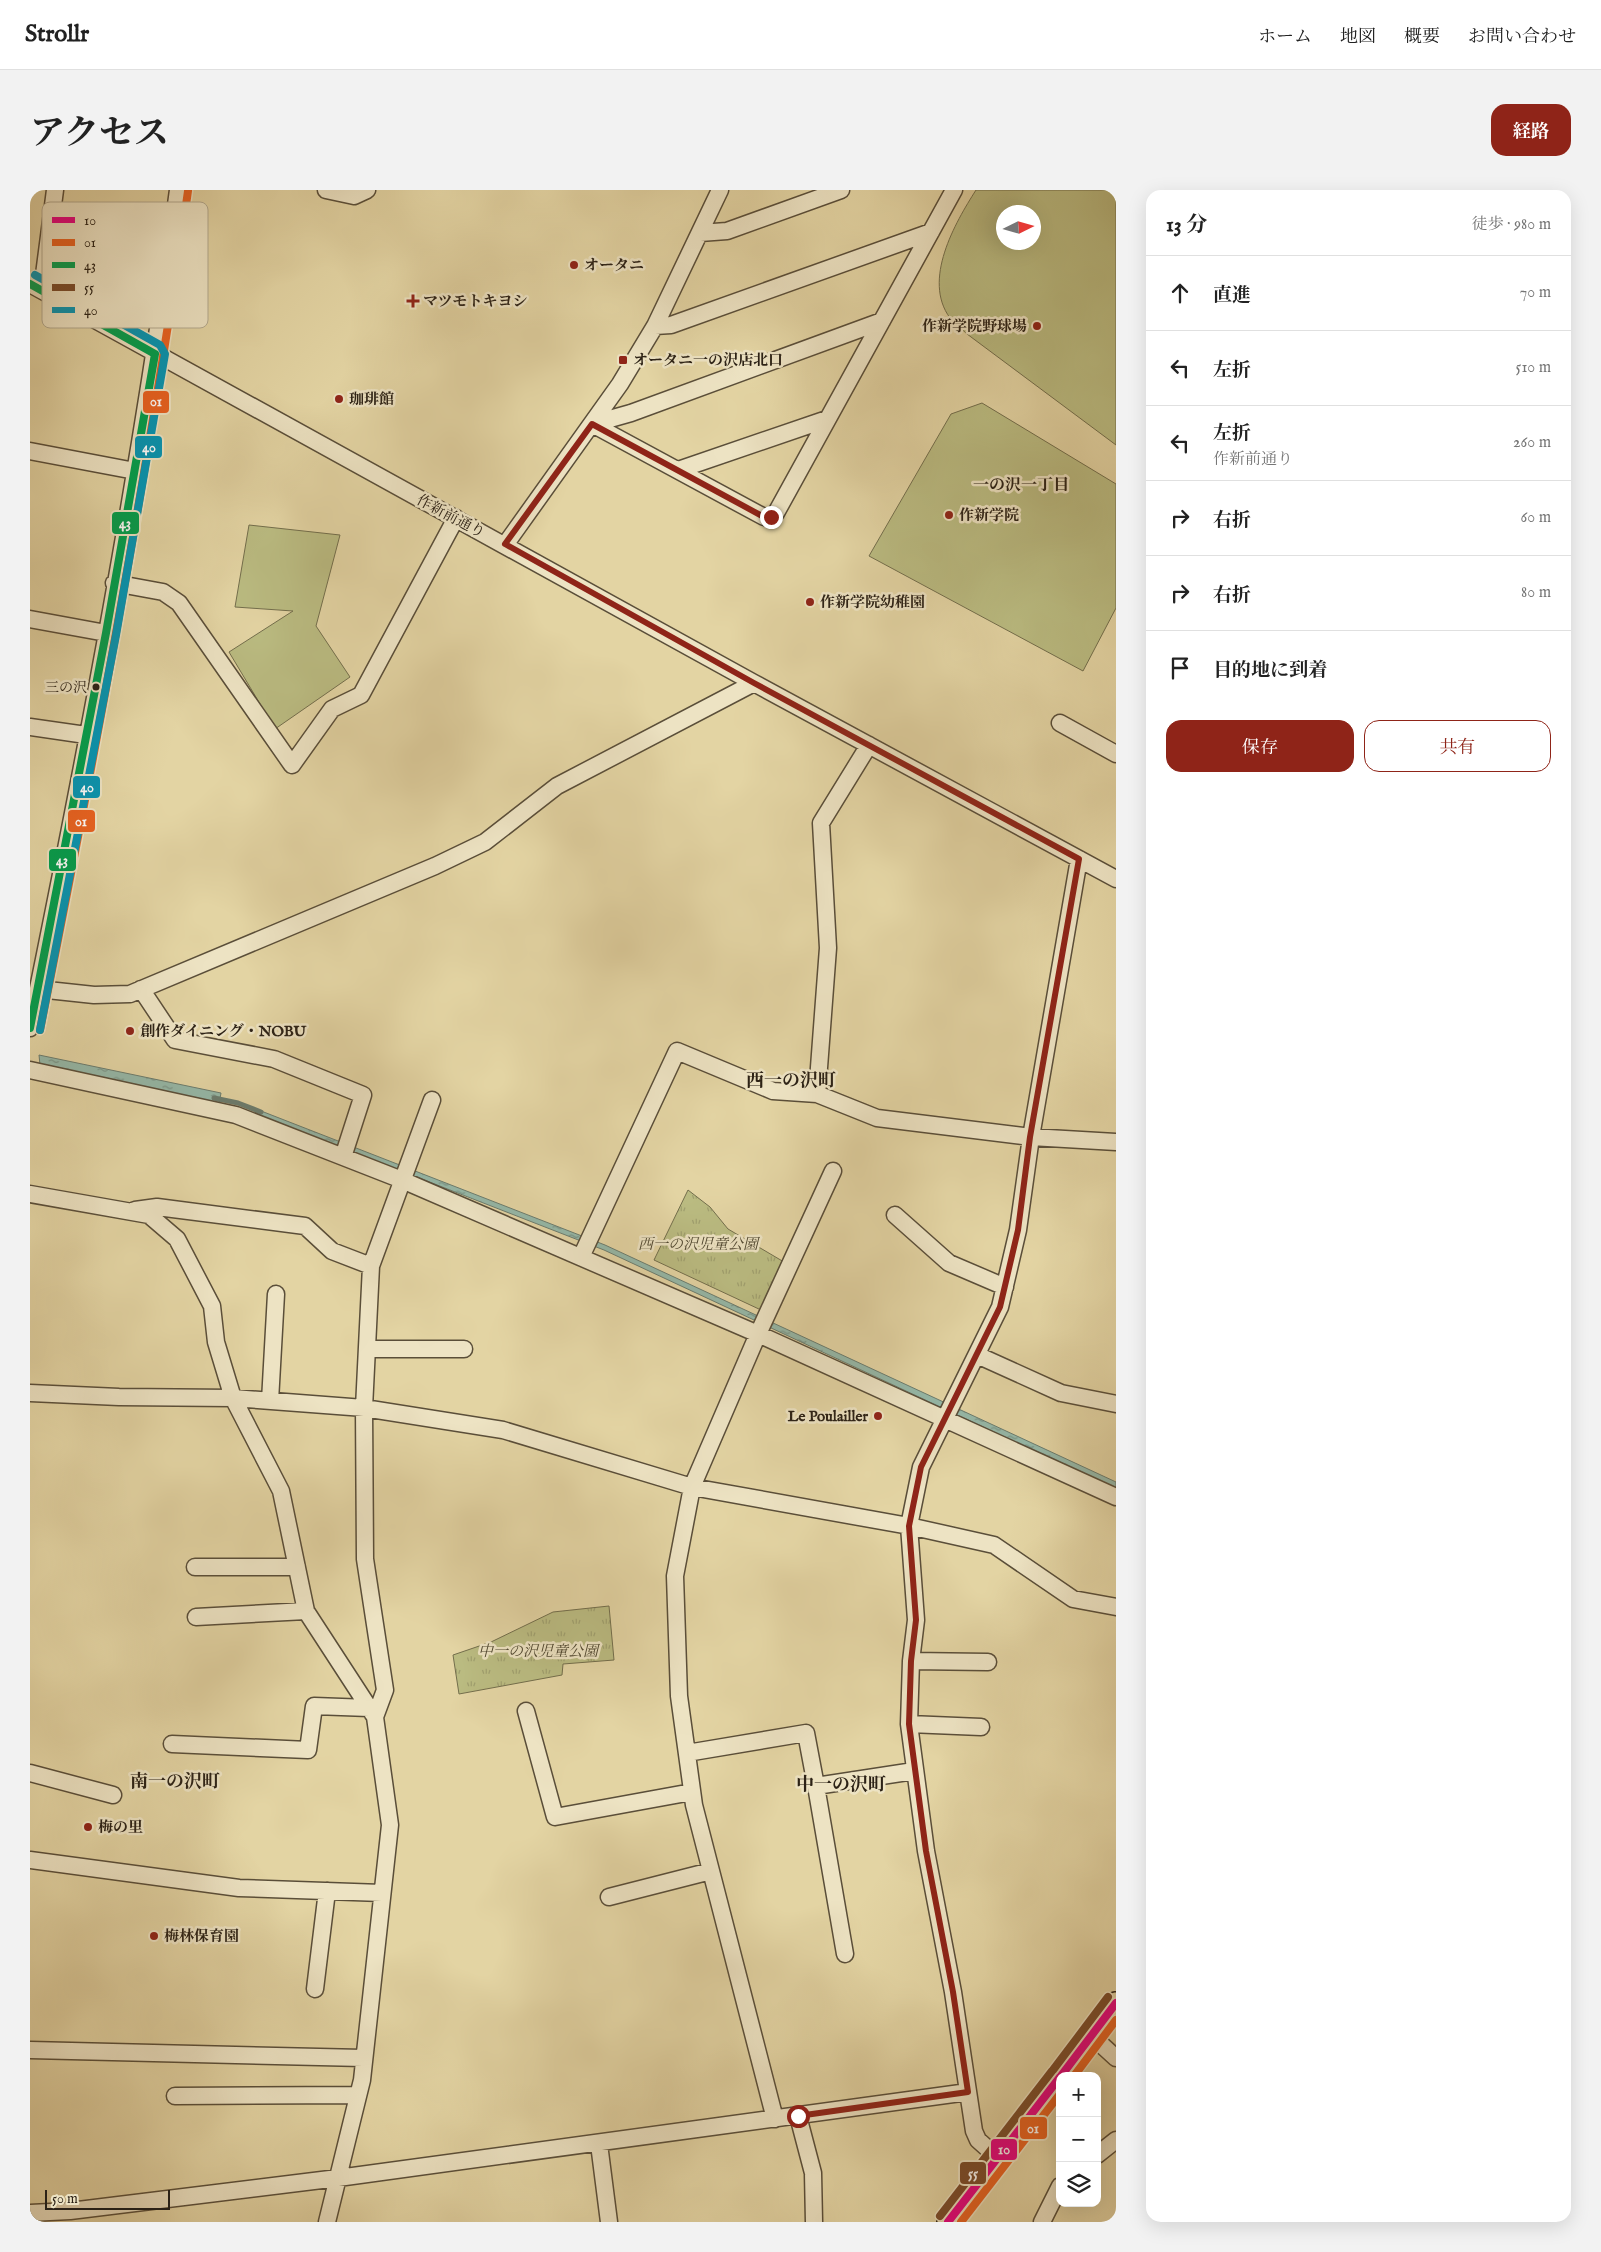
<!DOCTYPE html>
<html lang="ja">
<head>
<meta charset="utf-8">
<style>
	body { margin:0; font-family:"IM FELL English","Noto Serif JP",serif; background:#f2f2f2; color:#222 }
	.controls { position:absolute; right:15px; bottom:15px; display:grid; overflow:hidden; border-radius:10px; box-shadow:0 5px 20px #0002 }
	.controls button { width:45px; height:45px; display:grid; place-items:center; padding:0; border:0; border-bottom:1px solid #e0e0e0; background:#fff; color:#222; font:25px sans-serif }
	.compass { position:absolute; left:966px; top:15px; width:45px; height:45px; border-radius:50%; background:#fff; box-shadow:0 5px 20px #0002; rotate:85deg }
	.scale { position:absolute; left:15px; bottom:12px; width:125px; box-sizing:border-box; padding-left:5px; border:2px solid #2c2216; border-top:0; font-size:14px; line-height:18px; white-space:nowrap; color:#2c2216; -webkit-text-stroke:4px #ede3c3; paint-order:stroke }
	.stop { position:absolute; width:15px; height:15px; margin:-11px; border:4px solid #8f2418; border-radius:50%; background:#fff }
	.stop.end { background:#8f2418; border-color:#fff; box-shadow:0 1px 5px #0008 }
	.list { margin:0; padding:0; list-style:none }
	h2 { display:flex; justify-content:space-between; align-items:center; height:65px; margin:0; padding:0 20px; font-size:21px }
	h2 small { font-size:16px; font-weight:400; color:#767676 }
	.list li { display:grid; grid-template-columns:32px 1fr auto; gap:15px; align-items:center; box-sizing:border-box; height:75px; padding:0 20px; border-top:1px solid #e0e0e0 }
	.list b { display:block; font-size:19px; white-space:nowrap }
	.list p { margin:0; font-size:16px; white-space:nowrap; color:#767676 }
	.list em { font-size:16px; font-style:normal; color:#767676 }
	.actions { display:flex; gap:10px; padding:15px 20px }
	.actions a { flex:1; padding:11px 0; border:1px solid #8f2418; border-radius:15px; text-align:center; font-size:18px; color:#8f2418 }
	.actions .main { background:#8f2418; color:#fff }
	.icon { flex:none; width:28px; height:28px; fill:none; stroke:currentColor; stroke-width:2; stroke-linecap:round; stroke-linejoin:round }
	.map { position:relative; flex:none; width:1086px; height:2032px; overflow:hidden; border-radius:15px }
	header { display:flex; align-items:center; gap:30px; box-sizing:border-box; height:70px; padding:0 25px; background:#fff; border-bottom:1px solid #e0e0e0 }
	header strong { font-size:24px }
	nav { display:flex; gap:28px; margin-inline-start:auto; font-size:18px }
	.intro { display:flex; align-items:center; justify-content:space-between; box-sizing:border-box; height:120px; padding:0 30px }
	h1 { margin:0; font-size:35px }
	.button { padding:12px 22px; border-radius:15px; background:#8f2418; color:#fff; font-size:18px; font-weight:700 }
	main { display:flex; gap:30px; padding:0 30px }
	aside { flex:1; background:#fff; border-radius:15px; box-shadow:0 5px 20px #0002 }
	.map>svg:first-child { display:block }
</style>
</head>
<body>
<header>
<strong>Strollr</strong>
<nav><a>ホーム</a><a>地図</a><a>概要</a><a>お問い合わせ</a></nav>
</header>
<div class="intro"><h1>アクセス</h1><a class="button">経路</a></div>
<main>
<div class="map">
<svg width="1086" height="2032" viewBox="0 0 1086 2032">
	<defs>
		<pattern id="grass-tufts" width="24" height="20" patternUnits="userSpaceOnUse" patternTransform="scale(1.25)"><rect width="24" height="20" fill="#babb81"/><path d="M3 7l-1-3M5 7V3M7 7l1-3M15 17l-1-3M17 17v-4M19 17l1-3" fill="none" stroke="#a0a06f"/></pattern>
		<pattern id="water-ripples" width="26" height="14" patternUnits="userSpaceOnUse" patternTransform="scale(1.25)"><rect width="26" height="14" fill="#95b8a8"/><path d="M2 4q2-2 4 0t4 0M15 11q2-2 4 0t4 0" fill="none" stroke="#7a9588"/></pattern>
	</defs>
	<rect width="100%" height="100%" fill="#e3d4a3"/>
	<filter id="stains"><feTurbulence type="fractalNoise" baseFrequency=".004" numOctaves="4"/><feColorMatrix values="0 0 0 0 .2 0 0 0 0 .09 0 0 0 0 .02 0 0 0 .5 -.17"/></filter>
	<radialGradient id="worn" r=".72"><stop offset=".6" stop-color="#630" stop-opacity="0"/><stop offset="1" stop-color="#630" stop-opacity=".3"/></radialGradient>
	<path fill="url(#grass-tufts)" stroke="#736e4c" d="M658,1000l22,17 18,22 56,33 -23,48 -107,-50z
		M579,1416l5,54 -51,4 -1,11 -103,19 -6,-39 38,-13 62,-30z"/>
	<path fill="#babb81" stroke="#736e4c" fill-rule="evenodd" d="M946,0h140v255l-149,-111c-5,-5 -12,-10 -17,-16 -28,-38 5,-95 26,-128zM1004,22v30h-30v-30z
		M952,213l134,81v124l-33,63 -214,-115 82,-142z
		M219,335l91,10 -24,91 34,51 -75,52 -46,-77 64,-41 -58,-4z"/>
	<path fill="url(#water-ripples)" stroke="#6b7c6e" d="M9,865l182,38 -2,11 -179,-39z
		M226,919l349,136 511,237v7l-512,-239 -349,-136z"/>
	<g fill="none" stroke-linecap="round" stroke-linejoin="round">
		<path stroke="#6b7c6e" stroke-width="5" d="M184,908l24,5 23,9"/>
		<g stroke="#5a4e39" stroke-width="19">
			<path id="minor" d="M296,0l28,6 13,-6
				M670,43l27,-2 114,-41
				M0,94l724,399 362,196
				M12,100l13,-100
				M625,136l16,-1 260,-93
				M562,234l172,93h7l5,-4 178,-323
				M562,234l39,-11 251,-92
				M0,261l105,20
				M648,280l149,-51
				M475,355l115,-161 35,-58 65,-136
				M84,393l49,9 16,11 113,162 40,-56 29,-14 95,-177
				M0,429l76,14
				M1030,533l56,31
				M0,537l56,8
				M839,555l-48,78 7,125 -11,146 60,24 154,19 85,5
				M8,799l56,6 36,-1 305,-128 50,-24 72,-56 197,-103
				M111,799l34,51 99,19 89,36 -20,62
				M0,838c57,-278 110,-557 148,-838
				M0,880l206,45 166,65 356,154 358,163
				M0,1004l119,21 28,24 35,67 4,36 17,56 48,93 25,120 69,106
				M105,1020l22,-3 148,19 27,25 39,15
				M865,1025l54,48 56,24
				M551,1067l96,-206 96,40 44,3
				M337,1159h97
				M947,1165l84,38 55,11
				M0,1203l89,4 114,1 131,10 139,22 189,57 217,39 85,19 79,54 43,8
				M240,1211l6,-107
				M165,1377h102
				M166,1427l110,-6
				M881,1471l77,1
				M496,1521l29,106 137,-25
				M879,1534l72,3
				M142,1554l136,6 6,-44 55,2
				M657,1563l119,-20 10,53 98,-15
				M0,1583l83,22
				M786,1596l29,168
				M0,1670l209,28 143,5
				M579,1707l102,-26
				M285,1799l12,-98
				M1062,1846l24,22
				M0,1860l333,8
				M145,1906l183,-1
				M768,1926l15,57 1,49
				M745,1929l-81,-314 -15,-109 -4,-120 17,-89 66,-153 75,-163
				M569,1954l10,78
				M1067,1965l19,-15
				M967,1967l-19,-17 -4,-9 -21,-139 -27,-141 -17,-127 2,-63 5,-41 -7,-94 12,-59 79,-160 18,-77 13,-93 48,-278
				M0,2023l40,-2 268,-33 630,-86
				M297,2032l35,-142 28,-255 -15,-108 10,-27 -20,-131 -1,-151 7,-142 61,-166
				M1012,2032l18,-36"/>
		</g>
		<g stroke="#2c2216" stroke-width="24">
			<path id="major" d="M1031,1886l55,-73
				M918,2032l112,-145"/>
		</g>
		<use href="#minor" stroke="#ede3c3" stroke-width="16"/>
		<use href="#major" stroke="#e3d4a3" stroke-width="21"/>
		<g stroke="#ede3c3" stroke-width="11">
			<path id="bus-1" d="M1031,1886l55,-73
				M918,2032l112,-145"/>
		</g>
		<g stroke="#ede3c3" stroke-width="11">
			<path id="bus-2" d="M10,840c56,-278 108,-557 148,-839
				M1044,1886l42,-56
				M931,2032l99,-128"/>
		</g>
		<g stroke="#ede3c3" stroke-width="11">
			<path id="bus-3" d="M0,94l125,70
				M0,838l76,-395 49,-279"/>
		</g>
		<g stroke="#ede3c3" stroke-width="11">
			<path id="bus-4" d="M1023,1880l55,-73
				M910,2026l112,-145"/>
		</g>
		<g stroke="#ede3c3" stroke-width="11">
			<path id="bus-5" d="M5,85l125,70 5,9 -49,281 -76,395"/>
		</g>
		<use href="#bus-1" stroke="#e5007d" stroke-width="8"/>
		<use href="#bus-2" stroke="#e86221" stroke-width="8"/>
		<use href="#bus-3" stroke="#029f4e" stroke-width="8"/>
		<use href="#bus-4" stroke="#7a4b2a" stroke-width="8"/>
		<use href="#bus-5" stroke="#0795b2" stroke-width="8"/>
	</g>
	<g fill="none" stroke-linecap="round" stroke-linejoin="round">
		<path stroke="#8f2418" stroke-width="6" d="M741,327h-7l-172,-93 -87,120 249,139 325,176 -49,278 -12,93 -18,77 -79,160 -12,59 7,94 -5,41 -2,63 17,127 27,141 15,100 -170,24"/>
	</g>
	<g fill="#8f2418" stroke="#ede3c3" stroke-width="2">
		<circle cx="544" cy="75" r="5"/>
		<path d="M380.5 103.5h5v5h5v5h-5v5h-5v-5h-5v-5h5z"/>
		<circle cx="1007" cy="136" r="5"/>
		<rect x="588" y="165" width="10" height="10" rx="2.5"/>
		<circle cx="309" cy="209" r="5"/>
		<circle cx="919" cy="325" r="5"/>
		<circle cx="780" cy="412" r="5"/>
		<circle cx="100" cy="841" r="5"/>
		<circle cx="848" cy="1226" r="5"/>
		<circle cx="58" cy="1637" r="5"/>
		<circle cx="124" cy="1746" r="5"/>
	</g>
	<circle fill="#2c2216" stroke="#ede3c3" stroke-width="2" cx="66" cy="497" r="4.5"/>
	<g text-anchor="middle" stroke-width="5" stroke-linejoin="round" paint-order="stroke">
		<g font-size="14" fill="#2c2216" stroke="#ede3c3" text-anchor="end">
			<text x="57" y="502">三の沢</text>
		</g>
		<g font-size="15" font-weight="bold" fill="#2c2216" stroke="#ede3c3" text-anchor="start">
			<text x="554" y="80">オータニ</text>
			<text x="393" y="116">マツモトキヨシ</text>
			<text x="997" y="141" text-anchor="end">作新学院野球場</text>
			<text x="603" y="175">オータニ一の沢店北口</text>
			<text x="319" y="214">珈琲館</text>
			<text x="929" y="330">作新学院</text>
			<text x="790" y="417">作新学院幼稚園</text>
			<text x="110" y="846">創作ダイニング・NOBU</text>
			<text x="838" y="1231" text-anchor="end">Le Poulailler</text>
			<text x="68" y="1642">梅の里</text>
			<text x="134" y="1751">梅林保育園</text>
		</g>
		<g font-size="15" fill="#2c2216" stroke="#ede3c3">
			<text transform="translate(421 326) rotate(28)" y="5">作新前通り</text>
		</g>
		<g font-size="15" font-style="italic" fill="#504831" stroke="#ede3c3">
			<text x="668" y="1059">西一の沢児童公園</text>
			<text x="508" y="1466">中一の沢児童公園</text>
		</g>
		<g font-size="16" font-weight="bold" fill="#2c2216" stroke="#ede3c3">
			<text x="991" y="300">一の沢一丁目</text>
		</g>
		<g font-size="18" font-weight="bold" fill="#2c2216" stroke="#ede3c3">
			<text x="761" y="896">西一の沢町</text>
			<text x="145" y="1597">南一の沢町</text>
			<text x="811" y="1600">中一の沢町</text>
		</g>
	</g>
	<rect x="12" y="12" width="166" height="126" rx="8" fill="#ede3c3" stroke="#b3a98f" stroke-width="1"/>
	<rect x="22" y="27" width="23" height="6" fill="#e5007d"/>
	<rect x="22" y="49" width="23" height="7" fill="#e86221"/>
	<rect x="22" y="72" width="23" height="6" fill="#029f4e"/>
	<rect x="22" y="94" width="23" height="7" fill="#7a4b2a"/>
	<rect x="22" y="117" width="23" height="6" fill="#0795b2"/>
	<g font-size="14" fill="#2c2216">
		<text x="54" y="35">10</text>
		<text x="54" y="57">01</text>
		<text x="54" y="80">43</text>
		<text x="54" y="102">55</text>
		<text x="54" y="125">40</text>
	</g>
	<g stroke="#ede3c3" stroke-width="2">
		<rect x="112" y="200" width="28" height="24" rx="5" fill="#e86221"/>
		<rect x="104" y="245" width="29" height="24" rx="5" fill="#0795b2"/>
		<rect x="81" y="321" width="29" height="24" rx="5" fill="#029f4e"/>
		<rect x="42" y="585" width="29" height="24" rx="5" fill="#0795b2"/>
		<rect x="37" y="619" width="29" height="24" rx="5" fill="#e86221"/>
		<rect x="18" y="658" width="29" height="24" rx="5" fill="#029f4e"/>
		<rect x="989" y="1926" width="29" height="24" rx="5" fill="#e86221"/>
		<rect x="960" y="1948" width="28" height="23" rx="5" fill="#e5007d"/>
		<rect x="929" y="1971" width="28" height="24" rx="5" fill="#7a4b2a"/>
	</g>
	<g font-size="14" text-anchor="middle" font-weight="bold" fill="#fff">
		<text x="126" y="216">01</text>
		<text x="119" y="262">40</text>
		<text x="95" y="338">43</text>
		<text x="57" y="602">40</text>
		<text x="51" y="636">01</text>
		<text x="32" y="675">43</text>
		<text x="1003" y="1943">01</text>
		<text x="974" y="1964">10</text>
		<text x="943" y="1988">55</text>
	</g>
	<rect width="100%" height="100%" filter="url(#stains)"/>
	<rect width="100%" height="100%" fill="url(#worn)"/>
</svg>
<div class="controls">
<button>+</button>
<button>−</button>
<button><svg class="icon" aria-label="layers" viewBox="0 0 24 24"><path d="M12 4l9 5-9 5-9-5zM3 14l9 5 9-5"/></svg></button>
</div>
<svg class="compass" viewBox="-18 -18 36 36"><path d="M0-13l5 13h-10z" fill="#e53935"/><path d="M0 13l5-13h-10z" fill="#767676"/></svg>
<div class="scale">50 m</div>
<div class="stop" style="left:768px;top:1926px"></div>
<div class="stop end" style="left:741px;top:327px"></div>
</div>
<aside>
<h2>13 分<small>徒歩 · 980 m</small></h2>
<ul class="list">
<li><svg class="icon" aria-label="ahead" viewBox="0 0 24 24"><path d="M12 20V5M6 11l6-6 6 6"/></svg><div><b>直進</b></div><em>70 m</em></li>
<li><svg class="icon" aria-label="left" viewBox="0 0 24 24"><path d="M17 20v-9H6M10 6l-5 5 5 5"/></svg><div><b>左折</b></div><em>510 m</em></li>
<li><svg class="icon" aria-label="left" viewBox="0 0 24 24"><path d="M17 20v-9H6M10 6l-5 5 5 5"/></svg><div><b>左折</b><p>作新前通り</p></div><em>260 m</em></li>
<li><svg class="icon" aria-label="right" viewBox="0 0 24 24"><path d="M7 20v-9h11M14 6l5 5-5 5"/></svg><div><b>右折</b></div><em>60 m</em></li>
<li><svg class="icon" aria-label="right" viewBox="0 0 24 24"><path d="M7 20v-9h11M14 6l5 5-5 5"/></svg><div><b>右折</b></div><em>80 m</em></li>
<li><svg class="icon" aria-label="arrive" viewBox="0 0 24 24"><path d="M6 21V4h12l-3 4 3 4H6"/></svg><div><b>目的地に到着</b></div></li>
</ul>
<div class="actions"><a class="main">保存</a><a>共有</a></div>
</aside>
</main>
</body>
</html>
